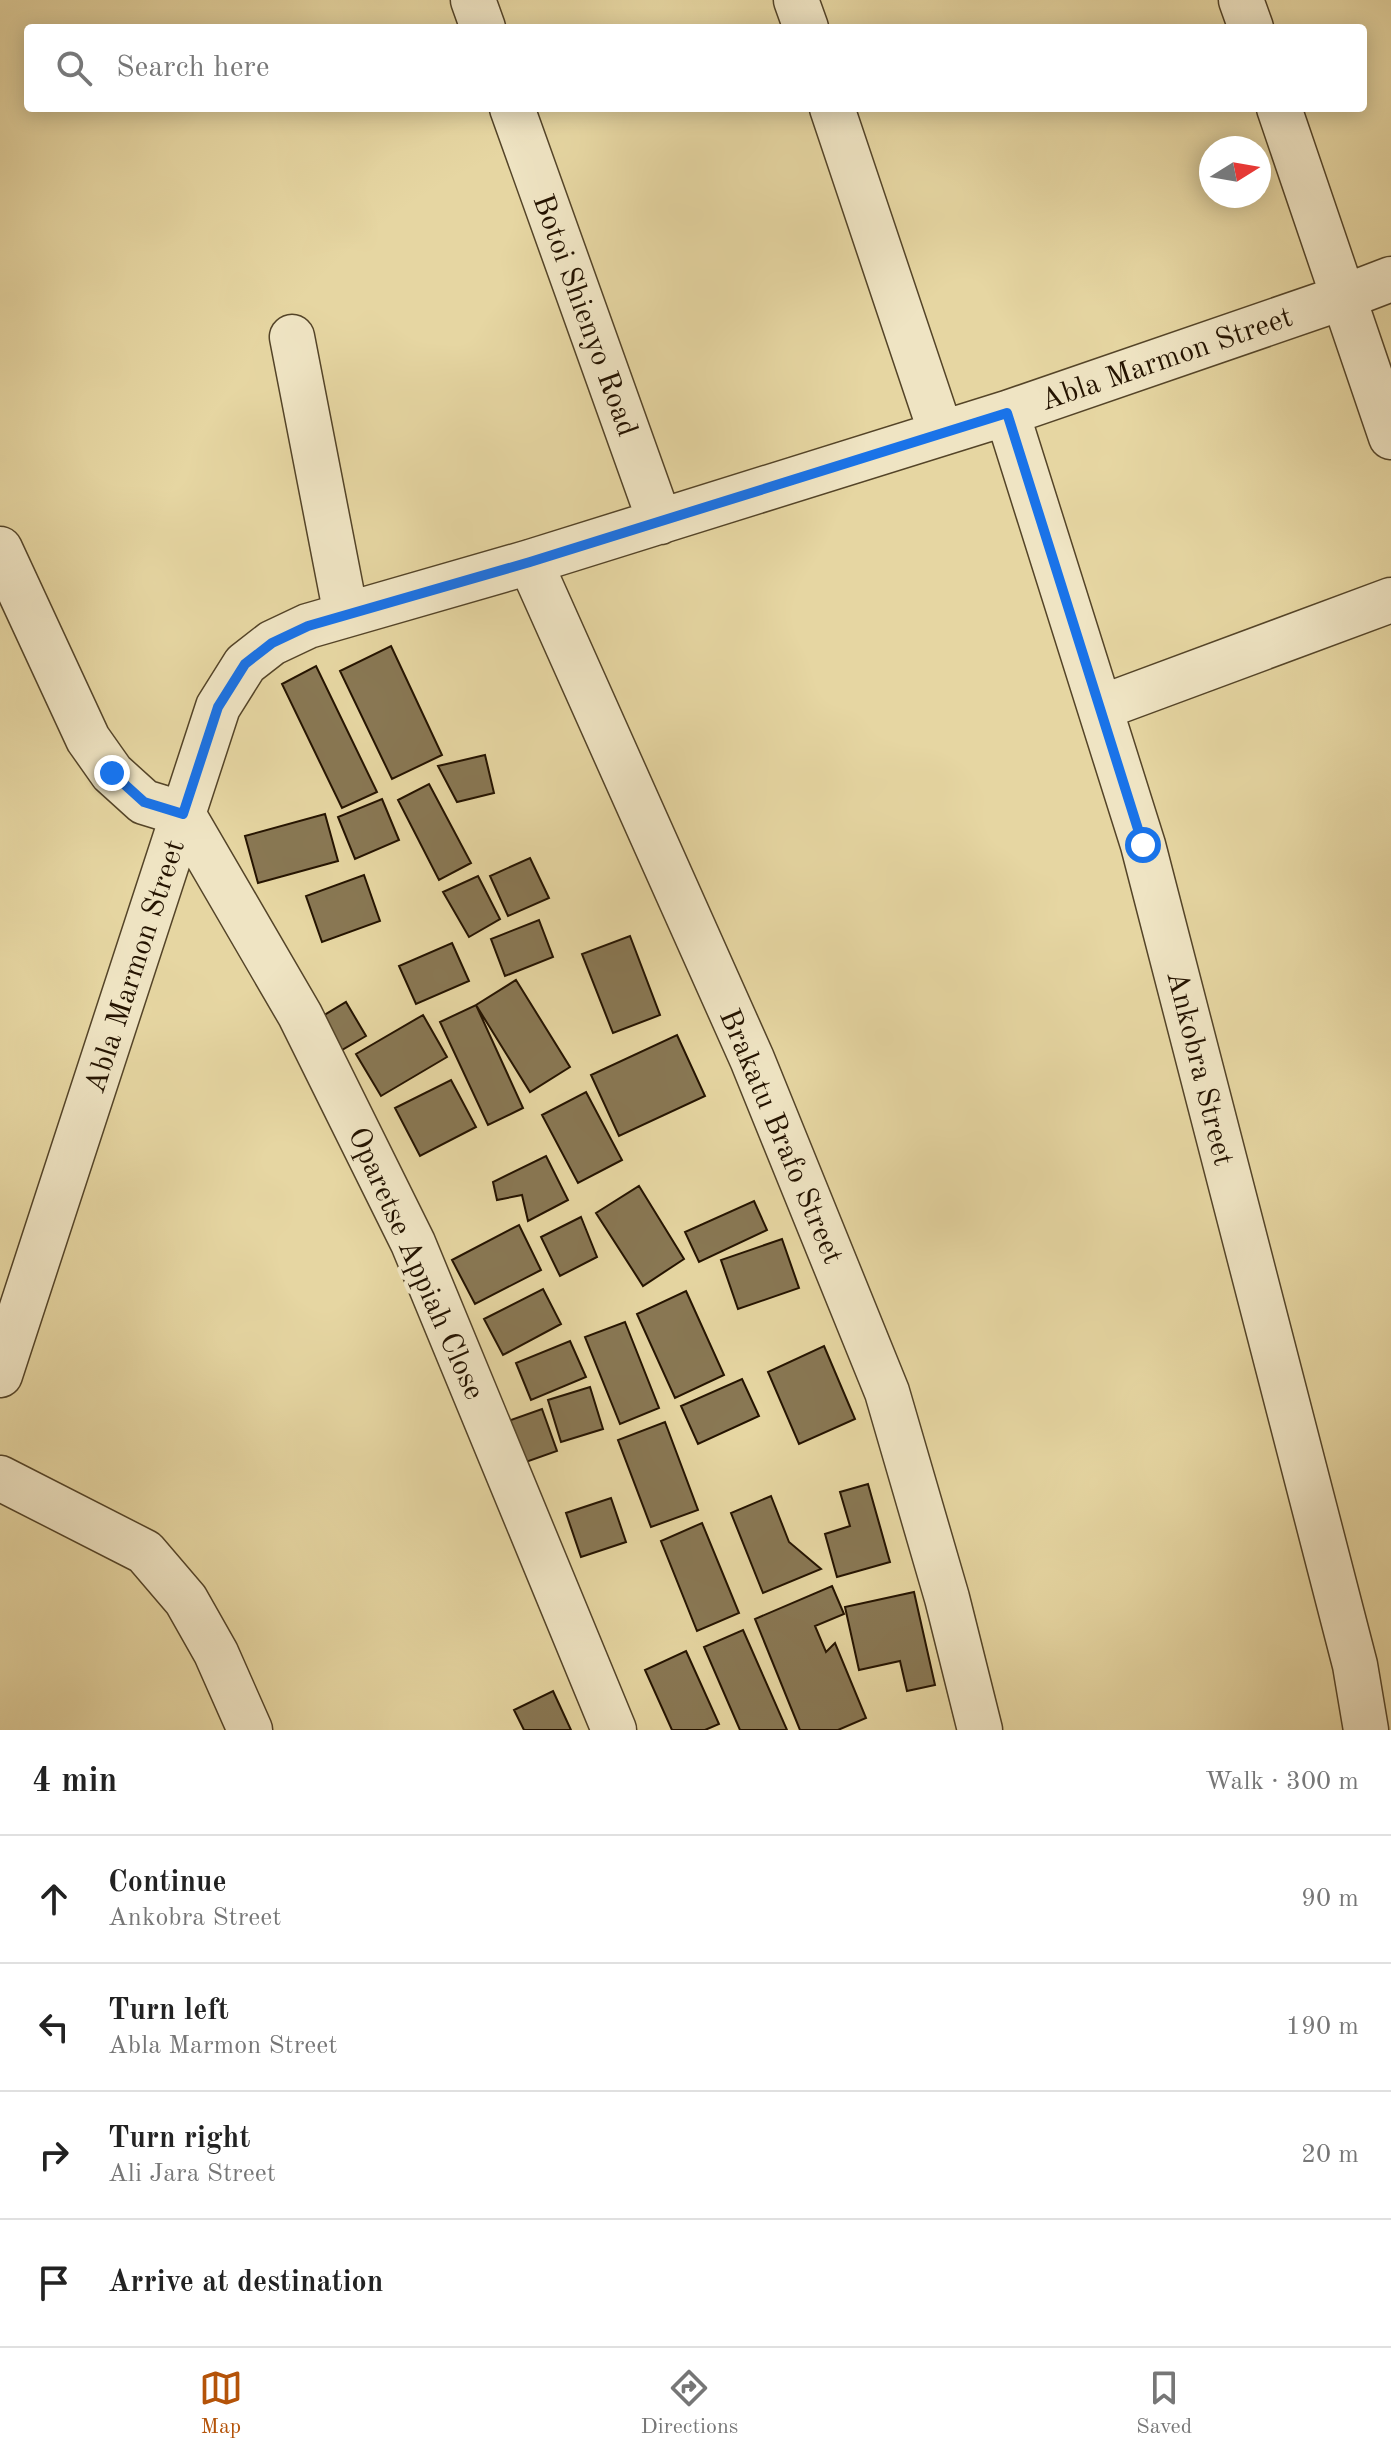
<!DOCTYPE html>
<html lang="en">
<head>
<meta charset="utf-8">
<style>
	body { margin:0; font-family:"Old Standard TT",serif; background:#f6f6f6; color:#222 }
	.compass { position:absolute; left:1199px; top:136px; width:72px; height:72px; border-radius:50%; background:#fff; box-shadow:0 4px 20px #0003; rotate:79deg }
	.stop { position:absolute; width:24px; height:24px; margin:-18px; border:6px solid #1a73e8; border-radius:50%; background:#fff }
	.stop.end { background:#1a73e8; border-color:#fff; box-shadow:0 2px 8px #0008 }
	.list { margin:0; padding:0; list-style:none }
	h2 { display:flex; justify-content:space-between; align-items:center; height:104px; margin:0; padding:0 32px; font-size:34px }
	h2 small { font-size:26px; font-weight:400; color:#767676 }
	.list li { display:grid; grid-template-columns:52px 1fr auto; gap:24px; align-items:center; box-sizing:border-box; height:128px; padding:0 32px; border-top:2px solid #e0e0e0 }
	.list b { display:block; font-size:30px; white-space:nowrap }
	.list p { margin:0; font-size:26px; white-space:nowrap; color:#767676 }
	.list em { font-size:26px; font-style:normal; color:#767676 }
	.icon { flex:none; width:44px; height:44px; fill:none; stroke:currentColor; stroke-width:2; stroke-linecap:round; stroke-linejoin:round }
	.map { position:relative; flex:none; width:1391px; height:1730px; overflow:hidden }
	.search { position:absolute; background:#fff; box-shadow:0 4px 20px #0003; left:24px; right:24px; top:24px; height:88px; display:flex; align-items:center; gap:20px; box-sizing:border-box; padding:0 28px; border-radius:8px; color:#767676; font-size:30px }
	.sheet { height:616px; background:#fff }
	nav { display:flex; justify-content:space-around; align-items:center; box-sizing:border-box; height:112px; border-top:2px solid #e0e0e0; background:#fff; font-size:22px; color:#767676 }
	nav a { display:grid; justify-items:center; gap:4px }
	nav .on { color:#b45309 }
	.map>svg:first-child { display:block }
</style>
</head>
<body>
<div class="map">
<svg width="1391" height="1730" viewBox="0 0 1391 1730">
	<rect width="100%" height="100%" fill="#e6d6a2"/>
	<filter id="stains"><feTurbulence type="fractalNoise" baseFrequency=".0025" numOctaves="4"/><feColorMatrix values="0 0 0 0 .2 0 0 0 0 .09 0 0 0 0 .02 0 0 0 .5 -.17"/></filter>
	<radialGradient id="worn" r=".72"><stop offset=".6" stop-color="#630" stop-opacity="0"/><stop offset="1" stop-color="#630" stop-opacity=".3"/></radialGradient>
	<path fill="#897854" stroke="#241300" stroke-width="2" d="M391,646l51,109 -50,24 -52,-108z
		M316,666l61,126 -35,16 -60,-124z
		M485,755l9,38 -37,9 -19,-36z
		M429,784l42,79 -32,17 -41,-80z
		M382,799l17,41 -44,19 -17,-42z
		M325,814l13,47 -80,22 -13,-47z
		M530,858l19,40 -41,18 -18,-40z
		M364,875l16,46 -58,21 -16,-46z
		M478,876l22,43 -31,18 -26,-45z
		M539,920l14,37 -48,19 -14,-37z
		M630,936l30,79 -47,18 -31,-79z
		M452,943l17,38 -53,23 -17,-38z
		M516,980l54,87 -40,25 -54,-87z
		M346,1002l20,34 -31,18 -19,-34z
		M476,1005l47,103 -35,17 -48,-103z
		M423,1015l24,42 -66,39 -25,-42z
		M677,1035l28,61 -86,40 -28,-61z
		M451,1080l25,47 -56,29 -25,-48z
		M586,1092l36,68 -44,23 -36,-68z
		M546,1156l22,44 -40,21 -6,-26 -25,5 -4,-18z
		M639,1186l45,73 -41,27 -47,-73z
		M754,1201l13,29 -68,32 -14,-30z
		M581,1217l16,40 -37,19 -19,-39z
		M519,1225l22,45 -66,34 -23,-44z
		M782,1239l17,49 -61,21 -17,-49z
		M543,1289l18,35 -58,31 -19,-36z
		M686,1291l38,84 -49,23 -38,-84z
		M625,1322l34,86 -39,16 -35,-87z
		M570,1341l16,36 -55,23 -15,-37z
		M824,1346l31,73 -56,25 -31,-72z
		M742,1379l17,37 -61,28 -17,-38z
		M590,1387l13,42 -42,13 -13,-42z
		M542,1409l15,42 -34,12 -15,-42z
		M665,1422l33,88 -47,17 -33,-87z
		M868,1484l22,78 -53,15 -12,-43 25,-8 -10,-34z
		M771,1496l18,46 32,27 -58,24 -32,-80z
		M611,1498l15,44 -45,15 -15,-44z
		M702,1523l37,90 -42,18 -36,-90z
		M832,1586l12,28 -29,12 11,26 9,-9 31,75 -28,12h-38l-45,-111z
		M914,1592l21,93 -28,6 -7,-30 -41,9 -14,-63z
		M743,1630l44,100h-47l-36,-83z
		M686,1651l33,73 -14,6h-33l-27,-60z
		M553,1691l18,39h-47l-10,-20z"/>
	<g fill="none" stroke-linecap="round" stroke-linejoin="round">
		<g stroke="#544428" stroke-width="47">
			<path id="minor" d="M473,0l10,28
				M796,0l10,28
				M1241,0l10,28
				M512,108l148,414
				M832,108l109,325
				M1279,108l112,329
				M292,337l54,278
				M1007,413l136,432 212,820 11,65
				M0,549l88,190 24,34 32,29 39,12 117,201 113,228 201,487
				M530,562l222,497 135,333 60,206 33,132
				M1100,708l291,-108
				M0,1375l218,-668 27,-43 27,-21 36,-17 222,-64 477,-149 337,-116 47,-18
				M0,1478l145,74 41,48 30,53 34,77"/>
		</g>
		<use href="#minor" stroke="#efe4c3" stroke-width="44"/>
	</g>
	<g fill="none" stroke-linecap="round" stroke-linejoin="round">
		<path stroke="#1a73e8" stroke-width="10" d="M112,773l32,29 39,12 35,-107 27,-43 27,-21 36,-17 222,-64 477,-149 136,432"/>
	</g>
	<g text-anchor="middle" stroke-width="8" stroke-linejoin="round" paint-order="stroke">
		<g font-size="30" fill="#241300" stroke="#efe4c3">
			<text transform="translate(586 315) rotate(70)" y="10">Botoi Shienyo Road</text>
			<text transform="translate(1166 358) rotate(-19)" y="10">Abla Marmon Street</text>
			<text transform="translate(134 966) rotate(-72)" y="10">Abla Marmon Street</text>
			<text transform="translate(1201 1068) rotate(76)" y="10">Ankobra Street</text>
			<text transform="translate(782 1136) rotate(67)" y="10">Brakatu Brafo Street</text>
			<text transform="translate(417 1263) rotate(66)" y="10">Oparetse Appiah Close</text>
		</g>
	</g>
	<rect width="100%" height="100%" filter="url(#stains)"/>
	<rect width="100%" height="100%" fill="url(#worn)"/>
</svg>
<svg class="compass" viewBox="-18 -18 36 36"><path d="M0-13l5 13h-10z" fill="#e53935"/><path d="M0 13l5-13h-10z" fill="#767676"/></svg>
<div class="stop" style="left:1143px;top:845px"></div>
<div class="stop end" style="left:112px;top:773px"></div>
<div class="search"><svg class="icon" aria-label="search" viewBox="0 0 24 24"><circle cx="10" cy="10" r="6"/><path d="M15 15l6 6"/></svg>Search here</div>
</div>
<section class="sheet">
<h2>4 min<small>Walk · 300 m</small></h2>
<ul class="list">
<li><svg class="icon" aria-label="ahead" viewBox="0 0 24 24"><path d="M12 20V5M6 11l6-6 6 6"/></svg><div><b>Continue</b><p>Ankobra Street</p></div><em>90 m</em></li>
<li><svg class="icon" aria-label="left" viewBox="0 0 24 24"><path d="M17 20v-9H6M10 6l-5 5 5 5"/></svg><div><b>Turn left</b><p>Abla Marmon Street</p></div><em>190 m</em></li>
<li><svg class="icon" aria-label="right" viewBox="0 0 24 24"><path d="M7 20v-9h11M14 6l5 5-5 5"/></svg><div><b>Turn right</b><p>Ali Jara Street</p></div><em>20 m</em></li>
<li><svg class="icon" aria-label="arrive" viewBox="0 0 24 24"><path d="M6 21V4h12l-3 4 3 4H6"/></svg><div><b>Arrive at destination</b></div></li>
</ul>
</section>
<nav>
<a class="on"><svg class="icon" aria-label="map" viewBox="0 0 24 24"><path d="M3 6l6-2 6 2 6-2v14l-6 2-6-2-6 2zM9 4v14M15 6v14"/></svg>Map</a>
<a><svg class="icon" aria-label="directions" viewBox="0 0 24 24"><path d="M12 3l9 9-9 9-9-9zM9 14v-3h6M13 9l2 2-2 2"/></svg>Directions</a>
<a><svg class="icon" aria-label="saved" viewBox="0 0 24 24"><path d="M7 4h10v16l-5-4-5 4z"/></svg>Saved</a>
</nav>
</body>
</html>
